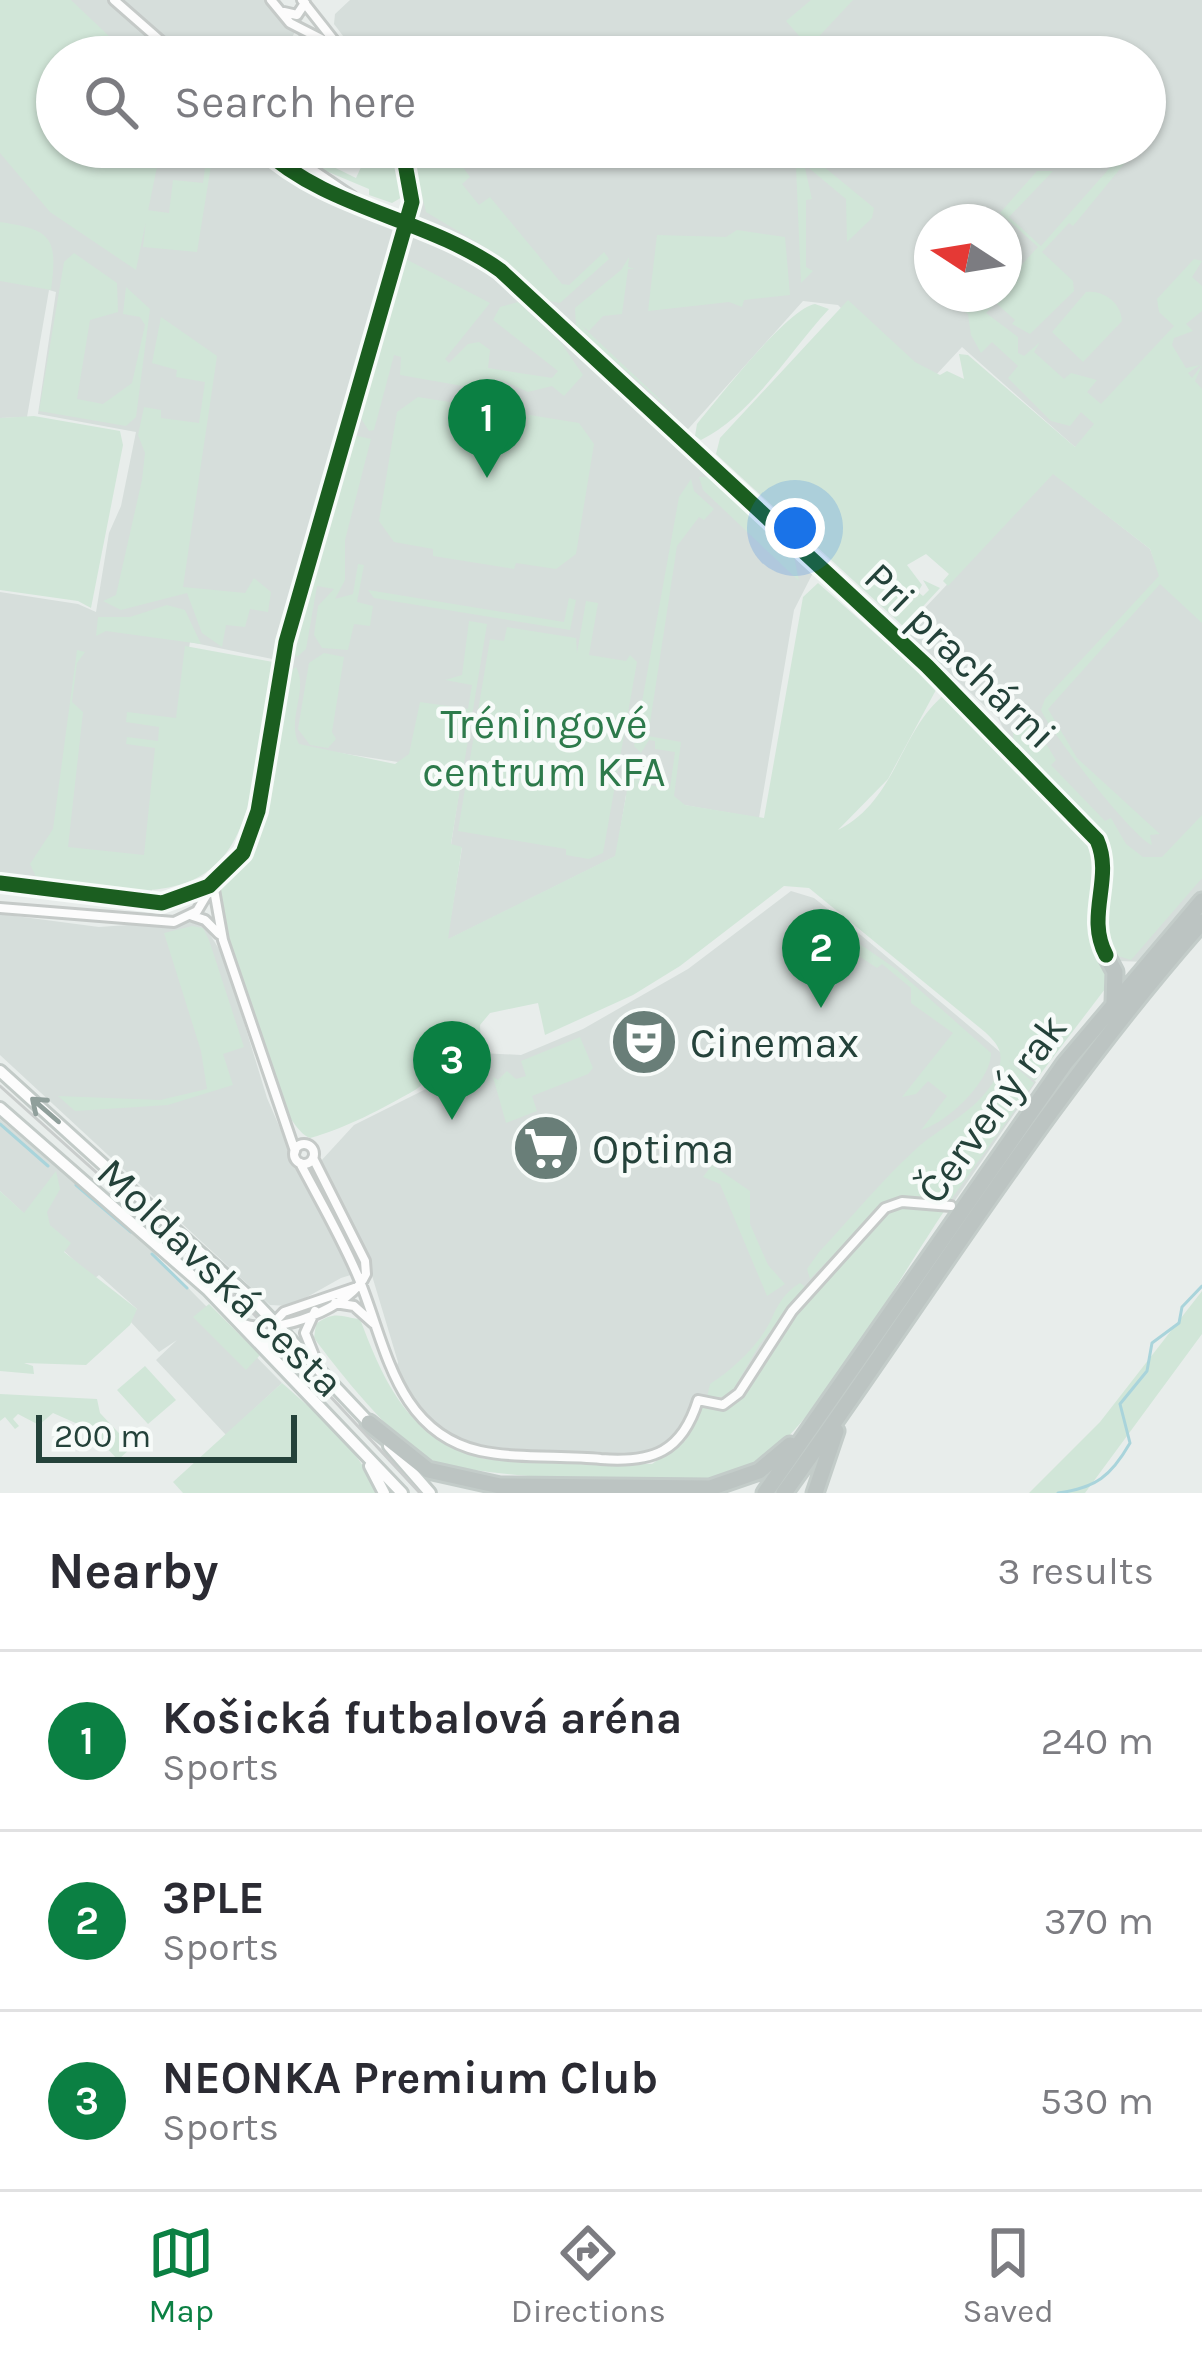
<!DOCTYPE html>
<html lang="en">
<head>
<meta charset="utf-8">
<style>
	body { margin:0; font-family:Karla,sans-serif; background:#f2f2f3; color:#2b2b33 }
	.compass { position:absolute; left:914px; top:204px; width:108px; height:108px; border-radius:50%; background:#fff; box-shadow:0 3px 9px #0004; rotate:282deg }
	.scale { position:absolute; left:36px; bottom:30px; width:261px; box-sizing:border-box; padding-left:12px; border:6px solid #24423a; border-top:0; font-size:33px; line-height:42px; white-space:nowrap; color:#24423a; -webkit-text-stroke:9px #f7fbf9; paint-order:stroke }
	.you { position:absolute; left:795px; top:528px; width:42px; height:42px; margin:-30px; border:9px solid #fff; border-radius:50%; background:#1a73e8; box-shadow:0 0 0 18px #1a73e833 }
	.badge { display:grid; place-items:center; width:78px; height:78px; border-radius:50%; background:#0b8043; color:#fff; font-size:39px; font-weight:700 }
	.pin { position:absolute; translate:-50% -99px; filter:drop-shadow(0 3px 6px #0008) }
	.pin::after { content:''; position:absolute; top:63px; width:42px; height:36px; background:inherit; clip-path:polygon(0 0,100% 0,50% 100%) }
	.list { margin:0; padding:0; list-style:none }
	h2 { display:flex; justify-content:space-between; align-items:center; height:156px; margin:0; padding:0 48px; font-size:51px }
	h2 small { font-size:39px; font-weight:400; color:#7c7c81 }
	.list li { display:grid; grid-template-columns:78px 1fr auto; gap:36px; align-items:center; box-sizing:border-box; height:180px; padding:0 48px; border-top:3px solid #e1e1e2 }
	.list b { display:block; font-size:45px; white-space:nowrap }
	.list p { margin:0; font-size:39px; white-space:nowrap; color:#7c7c81 }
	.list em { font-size:39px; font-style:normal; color:#7c7c81 }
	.icon { flex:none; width:66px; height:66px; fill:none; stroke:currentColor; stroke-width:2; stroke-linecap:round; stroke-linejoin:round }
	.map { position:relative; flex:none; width:1202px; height:1493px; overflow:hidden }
	.search { position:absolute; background:#fff; box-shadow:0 3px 9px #0004; left:36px; right:36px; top:36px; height:132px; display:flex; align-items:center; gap:30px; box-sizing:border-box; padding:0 42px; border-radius:66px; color:#7c7c81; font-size:45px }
	.sheet { height:696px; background:#fff }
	nav { display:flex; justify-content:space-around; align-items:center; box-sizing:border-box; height:168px; border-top:3px solid #e1e1e2; background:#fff; font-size:33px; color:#7c7c81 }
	nav a { display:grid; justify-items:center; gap:6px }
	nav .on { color:#0b8043 }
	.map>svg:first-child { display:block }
</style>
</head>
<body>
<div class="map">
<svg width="1202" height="1493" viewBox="0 0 1202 1493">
	<rect width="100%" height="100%" fill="#e8edeb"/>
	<path fill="#d6dedb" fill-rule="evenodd" d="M0,0h271l27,27 -17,29 21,-25 39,26h-284v90h222l86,57 40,16 15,-18 -13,-55h738v-90h-786l-25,-33 1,-10 15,-14h852v395l-127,52 -113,-100 -40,43 -84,-85 -35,-4 -122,136 136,128 -23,45 -35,208 -133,-23 -10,61 -169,84 15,-92 -11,-3 11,-73 -192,-30 12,-81 -92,-19 -39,254 -151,-20v-284l78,12 18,8 13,-79 12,-27 15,-74 -98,-18 18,-122 -7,-2 -22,127 -27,1zM932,222h72v72h-72z
		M1053,473l97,76 10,26 42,39v287l-55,61 -29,-1 -18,-18 3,-64 -6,-39 -83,-90 -16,-32 -95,-87z
		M791,891l23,7 48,38 174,146 -85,124 -49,-4 -17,6 -146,185 -16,12 -25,-5 -15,35 -31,23 -169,-6 -24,-10 -27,-18 -39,-43 5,-19 -28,-93 -29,9 -50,28 -21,-1 -270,-250v-141l99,13 102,-7 23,37 43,141 31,72 22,-8 34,-37 72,-36 14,-24 20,-13 61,3 62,-26 105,-60z
		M0,1119l133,113 149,151 -56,52 -70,-75 21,-20 -18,12 -31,-33 9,-10 -38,-34 -5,4 -94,-88z"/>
	<path fill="#d1e6d8" d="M0,0h71l60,57h-74v90h104l-25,123 -86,-58 -50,-59z
		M811,0h42l-44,47 -23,-26z
		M175,147h39l-17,105 -54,-5 4,-37 22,3 4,-33 30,3 2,-15 -36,-5z
		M293,147l63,31 6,-13 -37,-18 36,14 -3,-14h38l8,49 -12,7 -23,-8v-6l-43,-18z
		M410,147h38l22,30 -8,7 17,21 11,-8 72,87 7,1 35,-33 5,7 -49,44 -11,-2 -56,-49 -67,-40z
		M780,147h20l74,61 -2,10 -25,24 -1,-43 -42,-35 8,35 -6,1v67l7,4 -12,12 -5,-116z
		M1128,147h10l-65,79 -4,-3 -27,29 31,29 1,10 -44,43 -18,-10 3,-4 -19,-17 -10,10 32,24v16l6,3 16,-14 -6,10 30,27 7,-6 26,7 -10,12 14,12 73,-78 -15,-14 -2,-13 37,-40 8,2 -10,16 10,9v25l-16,13 7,7 -19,7 -2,7 14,23 14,-3 -12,8 4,5 10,-13 -7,16 7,8v234l-42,-39 -112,125 29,49 83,76 -10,1 2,10c-17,-5 -102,-113 -111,-135l4,-11 114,-123 -9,-27 -97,-75 -105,112 -5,-5 6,-7 -23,-20 -19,11 15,20 -4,7 5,4 6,-6 -6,-10 17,8 -36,39 -188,-173 4,-16 128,-138 67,62 25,13 7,-4 17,8 -5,-25 9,1 107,92 19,-23 -13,-12 -11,14 -19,-5 -43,-43 10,-12 -26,-24 -11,11 -10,-18 -3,-21 -23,-20h17l18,16 15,-16h9v-10l34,-37 -38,-34 37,-42h16l-44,46 32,29z
		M0,222c52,8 58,15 51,68l-51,-9z
		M737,230l48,7 5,58 -46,5 -2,7 -13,-5 -81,9 9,-76 69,2z
		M74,253l43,30 1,29 -28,8 -13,79 26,5 29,-21 13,-58 -5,-8 -17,-3 3,-27 24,22 -14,108 -10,9 -87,-15 25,-149z
		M400,256l90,47 -45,56 4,4 19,-19 11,-2 11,8 -2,18 64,10 6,-7 -65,-51 7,-13 18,-5 43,41 22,32 -19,21 -12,-10 -24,6 -29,-13 -25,9 -74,-13 1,-18 -7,-2 -20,75 -5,1 -14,-22z
		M629,257l-1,10 7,2h-7l-6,45 -19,2 -14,15 -8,-6 103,97 -108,-95 -1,-19 46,-38z
		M1086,292c18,-2 35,11 36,29l-39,41 -31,-30z
		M815,304l14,5c-39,42 -77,106 -128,131l-6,-4 2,-12c21,-25 91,-116 118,-120z
		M161,317l56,39 -34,231 62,6 9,-15 17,14 -3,20 -18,-3 -5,18 -19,-2 -4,22 -20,-14 -15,-40 -66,17 -18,-9 13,-6 26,-115 3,-27 -7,-18 6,-28 17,3v8l38,5 6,-41 -29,-5 1,-7 -25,-7z
		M418,397l161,26 15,21 -18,110 -20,15 -40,-6 -2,6 -81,-13v-7l-39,-7 -15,-21 18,-109z
		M34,416l86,15 3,14 -32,163 -13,-7 -78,-11v-172z
		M353,435l18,4 -26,101v40l-10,19 18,-5 5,-30 6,1 -7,37 16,4 -3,20 -16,-2 -6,26 -26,-2 -8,-13 4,-29 16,-17 -17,-3 -11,63 -9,8 -7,-9 57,-207z
		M699,477h11l84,79 5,25 -96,-91z
		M691,479l3,12 20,18 -10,11 -5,-3 -22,29 -29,190 33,6 -7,54 11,9 79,13 39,-221 15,-14 119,105 -49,91 -50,51c59,-30 61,-98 106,-135l144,144c16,29 -1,53 0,84 0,22 23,40 20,62l-73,96 -28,-22 27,24 -84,118 -50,-2 -17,5 -73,75 -3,-10 12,-17c32,-34 62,-71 97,-103 26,-24 76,-45 84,-85 3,-15 -5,-22 -15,-32l-176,-144 -25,-2 -104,80 -47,29 -88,40 -7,-32 -48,10 -10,12 1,19c-48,-2 -41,31 -66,46 -31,18 -71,39 -105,48 -38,-14 -82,-200 -96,-243l43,-59 30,-163 9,-6c13,23 -10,53 3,77l96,20 14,-10 11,-52 48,7 4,-24 -27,-5 17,-5 7,-54 18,3 -36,220 11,3 -14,92 167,-83 17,-93 7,-2 6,7 -2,16 27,4 5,-36 -20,-3v-8l-6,-1 -8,13 -7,-7 45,-249z
		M368,590l196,32 5,-24 7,2 -6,30 -196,-32z
		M586,601l12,2 -9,52 37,6 4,-6 7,7 -34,191 -14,6 -23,-4v-6l-108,-18 32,-192 14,2 3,-14 69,11 1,15z
		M167,605l18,5 16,34 -95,-13 -10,5 2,-19h32z
		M185,646l88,16c-26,178 -23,264 -237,215l-6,-13 23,-35 24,-179 8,2 -8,11 -5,39 11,10 -15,135 76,8 11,-107 -29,-4 1,-7 31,4 1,-14 -33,-5 1,-10 49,6z
		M324,653l20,4 -12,75 4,7 -8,9 -18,-3 -12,-16 11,-66z
		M1027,724l10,5 19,31 -5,5 54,56 6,-3 15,26 17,13h19l40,-42v63l-71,82 -16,-5c-28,-33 3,-65 -7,-100 -11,-42 -64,-77 -94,-105l-1,-18z
		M192,926l11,2 6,12 35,107 -21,7 10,31 -65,20 -93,6 -17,-15 102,4 47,-11 -6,-38 -37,-118z
		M851,938l45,31 95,84c0,28 -44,70 -70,77l26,-34 -19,-15 -12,13 -14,3 51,-64 -42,-30v-15l-29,-24 -5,4 -27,-18z
		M580,1037l13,31 -5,6 -56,22 5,15 -31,12 -13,-46 5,3 9,-9 9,8 10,-3 -5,-15z
		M712,1165l38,26v33l18,41 17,19 -18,12 -47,-112 -17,-7z
		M56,1171l4,18 -13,23 3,13 21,18 -7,9 73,57 -7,16 -44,40 -62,-2 9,3 1,8 -34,-3v-180l24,22z
		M901,1206l44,4c-45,66 -118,199 -177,245 -16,13 -39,22 -59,24 -45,7 -246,-1 -282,-21 -35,-20 -88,-86 -113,-120l2,-14c19,-15 28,-6 44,-5 25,66 50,121 125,140l167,5 33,-23 16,-35 19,4 18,-9 57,-88 92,-102z
		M800,1283l7,5 -47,56 -31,53h-22l3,-13c22,-14 49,-39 61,-64 7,-16 13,-27 29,-37z
		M1202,1291v43l-117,159h-56l71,-71z
		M209,1304l51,51 -14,15 -53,-53z
		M145,1366l31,34 -28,24 -31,-34z
		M282,1383c35,31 75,64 97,110h-196l-10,-11z
		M0,1394l97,5 3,14 32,34 -14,13 -29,-31 -36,-16 -14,12 -21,-11 -5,5 6,7 -4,3 -10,-12 -5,4z"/>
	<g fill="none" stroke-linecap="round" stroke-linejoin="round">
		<path stroke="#a9d4db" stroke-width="3" d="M0,1124l48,42
			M76,1185l55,47
			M152,1254l35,34
			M1058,1493c38,-5 53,-17 72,-50l-10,-39 27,-33 5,-28 27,-20 3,-16 20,-21"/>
		<g stroke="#c5cac8" stroke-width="14">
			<path id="street" d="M114,0l65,57
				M271,0l19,23 49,25
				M302,0l45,57
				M284,12l13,3 8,-12
				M261,147c67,63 164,70 239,123l427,396 170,174c17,39 -12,75 9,115
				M279,147l74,50
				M0,883l162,20 47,-17 34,-33 15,-42 28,-169 126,-440 -10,-55
				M213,884l10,56 72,211
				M0,908l174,14 23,-11 16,-27
				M193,916l12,4 14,14
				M294 1154a10 10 0 1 1 20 0a10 10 0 1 1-20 0Z
				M300,1163c20,38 43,77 59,116 27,66 37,153 121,172 38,8 82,4 121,8 52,4 81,-7 97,-59l25,5 16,-12 53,-82 93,-103 17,-6 49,4
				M335,1303l19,3 19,17
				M315,1311l-10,22 12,30
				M244,1324c32,12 108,-17 122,-50l-1,-13 -52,-103
				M265,1346l1,-15 18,-19 76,-26"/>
		</g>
		<g stroke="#c3cbc8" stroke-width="16">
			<path id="secondary" d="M0,1071l256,232 117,124
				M0,1108l208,182 194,203
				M389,1446l41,47
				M370,1466l14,27"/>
		</g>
		<g stroke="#c3ccc9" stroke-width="21">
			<path id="highway" d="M1106,955l9,17 -1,30
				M369,1423l59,47 72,16 210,2 49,-17 31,-26
				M765,1493l300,-430 137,-162
				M784,1493c139,-192 261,-393 418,-571
				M815,1493l21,-62"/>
		</g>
		<use href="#street" stroke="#fcfcfc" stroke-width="8"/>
		<use href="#secondary" stroke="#fcfcfc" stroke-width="10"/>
		<use href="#highway" stroke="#bcc4c2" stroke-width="15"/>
		<path stroke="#c9cdcc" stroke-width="3" d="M0,1086l251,225 169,182"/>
		<g stroke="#f7fbf9" stroke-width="22">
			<path id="cycleway" d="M261,147c67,63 164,70 239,123l427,396 170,174c17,39 -12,75 9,115
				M0,883l162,20 47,-17 34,-33 15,-42 28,-169 126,-440 -10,-55"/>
		</g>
		<use href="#cycleway" stroke="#1b5e20" stroke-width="15"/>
	</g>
	<defs><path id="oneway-shaft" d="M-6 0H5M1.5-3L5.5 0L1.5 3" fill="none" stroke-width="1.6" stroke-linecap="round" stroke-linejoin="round" transform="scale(3)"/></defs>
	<use stroke="#909f9b" href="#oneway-shaft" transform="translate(45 1110) rotate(-139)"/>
	<defs>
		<g id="theatre-disc" transform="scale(3.45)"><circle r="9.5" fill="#697e78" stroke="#f7fbf9"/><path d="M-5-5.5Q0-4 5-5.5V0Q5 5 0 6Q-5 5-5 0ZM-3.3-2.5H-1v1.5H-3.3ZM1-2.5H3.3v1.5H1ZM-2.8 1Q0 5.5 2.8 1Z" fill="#fff"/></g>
		<g id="supermarket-disc" transform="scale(3.45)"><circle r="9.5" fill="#697e78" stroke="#f7fbf9"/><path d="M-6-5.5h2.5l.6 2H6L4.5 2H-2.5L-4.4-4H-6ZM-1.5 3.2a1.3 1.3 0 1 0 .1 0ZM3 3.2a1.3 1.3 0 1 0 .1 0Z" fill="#fff"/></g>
	</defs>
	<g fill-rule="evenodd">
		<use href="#theatre-disc" x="644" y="1042"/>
		<use href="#supermarket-disc" x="546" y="1148"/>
	</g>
	<g text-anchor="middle" stroke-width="9" stroke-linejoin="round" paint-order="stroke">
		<g font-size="42" fill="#24423a" stroke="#f7fbf9">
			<text transform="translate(961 655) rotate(44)" y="15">Pri prachárni</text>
			<text transform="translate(991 1108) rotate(-54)" y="15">Červený rak</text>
			<text transform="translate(221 1277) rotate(44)" y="15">Moldavská cesta</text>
		</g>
		<g font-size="42" fill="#2d7a4b" stroke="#f7fbf9">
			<text x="544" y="738">Tréningové<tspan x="544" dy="48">centrum KFA</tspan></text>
		</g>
		<g font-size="42" fill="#24423a" stroke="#f7fbf9" text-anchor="start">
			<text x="690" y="1057">Cinemax</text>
			<text x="592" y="1163">Optima</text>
		</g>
	</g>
</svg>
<svg class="compass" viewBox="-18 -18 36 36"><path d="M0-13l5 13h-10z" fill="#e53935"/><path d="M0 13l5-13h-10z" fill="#7c7c81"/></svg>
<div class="scale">200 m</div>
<div class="you"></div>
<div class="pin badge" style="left:487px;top:478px">1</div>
<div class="pin badge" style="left:821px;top:1008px">2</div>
<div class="pin badge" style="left:452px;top:1120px">3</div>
<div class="search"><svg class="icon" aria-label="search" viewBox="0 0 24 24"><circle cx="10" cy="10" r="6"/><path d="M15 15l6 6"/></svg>Search here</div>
</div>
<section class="sheet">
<h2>Nearby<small>3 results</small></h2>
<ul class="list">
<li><span class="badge">1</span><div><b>Košická futbalová aréna</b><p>Sports</p></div><em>240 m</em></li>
<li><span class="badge">2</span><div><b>3PLE</b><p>Sports</p></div><em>370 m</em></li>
<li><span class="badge">3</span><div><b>NEONKA Premium Club</b><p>Sports</p></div><em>530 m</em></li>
</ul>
</section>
<nav>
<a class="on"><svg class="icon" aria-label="map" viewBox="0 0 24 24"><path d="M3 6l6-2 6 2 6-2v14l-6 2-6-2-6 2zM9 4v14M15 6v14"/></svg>Map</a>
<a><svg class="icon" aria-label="directions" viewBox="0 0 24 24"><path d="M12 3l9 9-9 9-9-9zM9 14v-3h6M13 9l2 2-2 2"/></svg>Directions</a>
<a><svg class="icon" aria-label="saved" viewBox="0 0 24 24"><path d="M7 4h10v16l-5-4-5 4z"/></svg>Saved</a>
</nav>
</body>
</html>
